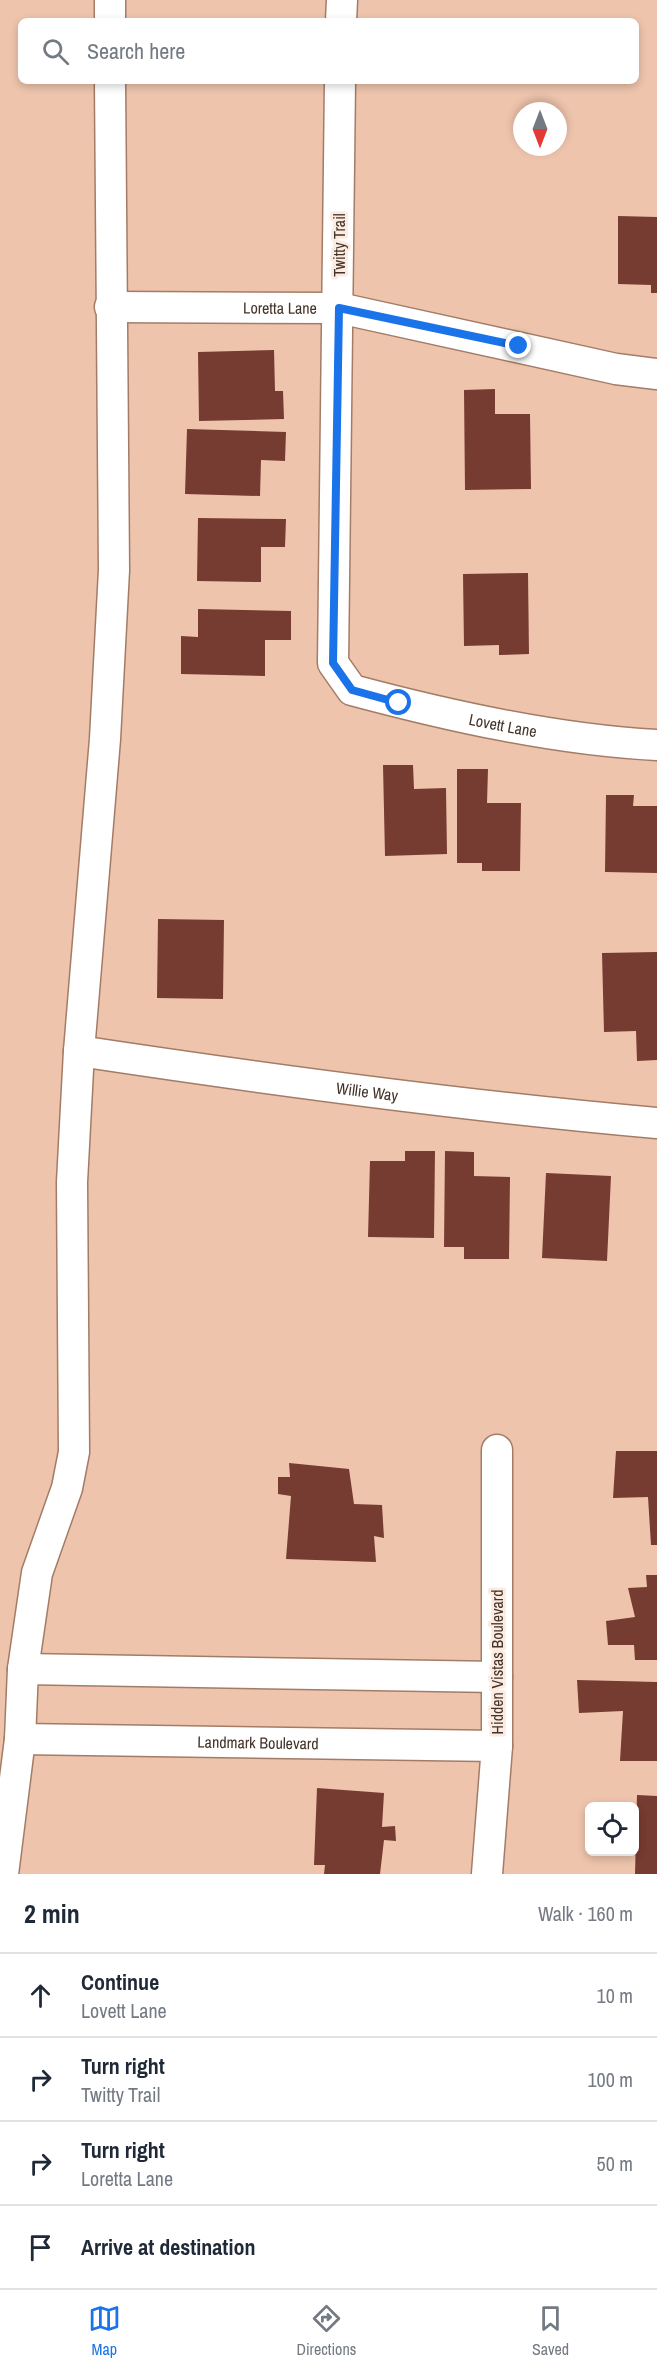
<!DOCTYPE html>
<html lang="en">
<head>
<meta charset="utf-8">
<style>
	body { margin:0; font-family:"Archivo Narrow",sans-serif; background:#f6f6f7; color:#1f2937 }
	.controls { position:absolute; right:18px; bottom:18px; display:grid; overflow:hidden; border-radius:9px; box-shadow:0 3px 9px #0003 }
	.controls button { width:54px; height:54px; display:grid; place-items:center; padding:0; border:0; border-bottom:2px solid #e0e1e3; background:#fff; color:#1f2937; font:30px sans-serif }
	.compass { position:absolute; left:513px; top:102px; width:54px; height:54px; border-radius:50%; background:#fff; box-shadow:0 3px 9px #0003; rotate:180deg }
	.stop { position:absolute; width:18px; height:18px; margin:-14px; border:4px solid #1a73e8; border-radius:50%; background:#fff }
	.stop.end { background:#1a73e8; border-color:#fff; box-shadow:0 2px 6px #0008 }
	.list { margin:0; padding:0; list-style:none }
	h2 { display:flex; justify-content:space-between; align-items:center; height:78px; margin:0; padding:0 24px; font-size:26px }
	h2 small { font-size:20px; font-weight:400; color:#747a83 }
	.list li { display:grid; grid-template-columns:39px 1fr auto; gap:18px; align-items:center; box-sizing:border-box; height:84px; padding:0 24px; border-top:2px solid #e0e1e3 }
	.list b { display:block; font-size:22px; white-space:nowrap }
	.list p { margin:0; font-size:20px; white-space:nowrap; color:#747a83 }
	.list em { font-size:20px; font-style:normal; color:#747a83 }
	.icon { flex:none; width:33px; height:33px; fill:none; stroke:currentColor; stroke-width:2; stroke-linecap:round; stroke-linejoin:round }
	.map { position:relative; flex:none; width:657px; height:1874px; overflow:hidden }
	.search { position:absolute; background:#fff; box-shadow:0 3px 9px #0003; left:18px; right:18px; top:18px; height:66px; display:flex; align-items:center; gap:15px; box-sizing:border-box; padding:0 21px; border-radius:9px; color:#747a83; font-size:22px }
	.sheet { height:414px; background:#fff }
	nav { display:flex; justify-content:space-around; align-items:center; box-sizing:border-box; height:84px; border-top:2px solid #e0e1e3; background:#fff; font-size:16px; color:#747a83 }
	nav a { display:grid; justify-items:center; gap:3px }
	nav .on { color:#1a73e8 }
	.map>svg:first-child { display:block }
</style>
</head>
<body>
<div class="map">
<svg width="657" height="1874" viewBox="0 0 657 1874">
	<rect width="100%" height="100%" fill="#eec4ac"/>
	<path fill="#763b31" d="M618,216l39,1v76h-6v-8l-33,-1z
		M274,350l1,41h8l1,28 -85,2 -1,-69z
		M495,389v25h35l1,75 -66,1 -1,-100z
		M187,429l99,3 -1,29 -24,-1 -1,36 -75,-2z
		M198,518l88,1 -1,28h-24v35l-64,-1z
		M528,573l1,81 -30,1v-10l-35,1 -1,-72z
		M198,609l93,2v29h-26v36l-84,-2v-38l17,1z
		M383,765h30l1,24 32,-1 1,66 -62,2z
		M457,769h31l-1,34h34l-1,68h-38v-8h-25z
		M606,795h28l-1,11h24v67l-52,-1z
		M158,919l66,1 -1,79 -66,-1z
		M657,952v108l-20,1 -1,-30 -32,1 -2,-79z
		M405,1151h30l-1,87 -66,-1 2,-76h35z
		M445,1151l29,1v24l36,1 -1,82h-45v-12h-20z
		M546,1173l65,3 -4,85 -65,-3z
		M616,1451h41v94h-6l-3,-48 -35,1z
		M289,1463l60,6 5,35 28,1 2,33 -10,-2 2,26 -90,-3 5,-63 -13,-2v-17h12z
		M646,1575h11v85h-22l-1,-15h-26l-2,-24 29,-4 -7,-29 19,-1z
		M577,1680l80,2v79h-37l3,-50 -44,2z
		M317,1788l67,5 -2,34 13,-1 1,15 -12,-1 -4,34h-56l1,-9h-11z
		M637,1795l20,1v78h-22z"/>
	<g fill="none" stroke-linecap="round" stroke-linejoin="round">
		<g stroke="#a37c67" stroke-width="33">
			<g id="minor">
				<path d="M110,21v-21"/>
				<path d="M341,21l1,-21"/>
				<path id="s1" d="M340,81l-7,582 19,27c97,26 204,50 305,55"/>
				<path id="s2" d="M110,307l229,1 277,61 41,5"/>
				<path id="s3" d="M79,1051c192,29 385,55 578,72"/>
				<path d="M23,1669l474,8"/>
				<path id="s4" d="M20,1739l477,7"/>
				<path d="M3,1874l17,-135 3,-70 14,-96 30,-85 7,-36 -2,-270 7,-131 26,-312 9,-169 -4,-489"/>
				<path d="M487,1874l10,-128v-296"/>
			</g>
		</g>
		<use href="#minor" stroke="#fff" stroke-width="30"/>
	</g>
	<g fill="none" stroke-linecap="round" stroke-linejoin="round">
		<path stroke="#1a73e8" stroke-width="8" d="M399,703l-47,-13 -19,-27 6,-355 180,38"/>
	</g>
	<g text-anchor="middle" stroke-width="6" stroke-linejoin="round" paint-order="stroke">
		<g font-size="16" fill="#433329" stroke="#fcebe1">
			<text transform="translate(339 245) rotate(-90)" y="6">Twitty Trail</text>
			<text dy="6" stroke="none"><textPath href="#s2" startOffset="170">Loretta Lane</textPath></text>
			<text dy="6" stroke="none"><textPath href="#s1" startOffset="770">Lovett Lane</textPath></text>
			<text dy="6" stroke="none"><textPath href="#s3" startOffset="291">Willie Way</textPath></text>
			<text transform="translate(497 1662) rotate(-90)" y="6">Hidden Vistas Boulevard</text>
			<text dy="6" stroke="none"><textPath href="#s4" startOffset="238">Landmark Boulevard</textPath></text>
		</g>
	</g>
</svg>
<div class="controls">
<button><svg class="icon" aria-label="locate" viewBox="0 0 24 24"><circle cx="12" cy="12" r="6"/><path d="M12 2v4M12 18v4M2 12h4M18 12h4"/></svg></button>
</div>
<svg class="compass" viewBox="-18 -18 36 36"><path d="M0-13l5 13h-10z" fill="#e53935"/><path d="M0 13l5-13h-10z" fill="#747a83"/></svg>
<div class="stop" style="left:399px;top:703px"></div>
<div class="stop end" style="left:519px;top:346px"></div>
<div class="search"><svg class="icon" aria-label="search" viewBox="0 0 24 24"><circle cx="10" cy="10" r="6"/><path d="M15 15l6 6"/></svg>Search here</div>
</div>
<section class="sheet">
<h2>2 min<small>Walk · 160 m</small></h2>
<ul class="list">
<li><svg class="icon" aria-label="ahead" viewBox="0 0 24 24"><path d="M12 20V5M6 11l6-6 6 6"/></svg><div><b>Continue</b><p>Lovett Lane</p></div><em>10 m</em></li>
<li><svg class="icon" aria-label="right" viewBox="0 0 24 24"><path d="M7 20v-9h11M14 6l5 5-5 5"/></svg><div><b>Turn right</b><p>Twitty Trail</p></div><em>100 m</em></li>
<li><svg class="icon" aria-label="right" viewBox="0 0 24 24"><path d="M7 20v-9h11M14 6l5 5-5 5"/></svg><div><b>Turn right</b><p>Loretta Lane</p></div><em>50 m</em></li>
<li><svg class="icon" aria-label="arrive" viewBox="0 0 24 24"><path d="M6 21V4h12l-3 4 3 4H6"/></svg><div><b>Arrive at destination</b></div></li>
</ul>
</section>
<nav>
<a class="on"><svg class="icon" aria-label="map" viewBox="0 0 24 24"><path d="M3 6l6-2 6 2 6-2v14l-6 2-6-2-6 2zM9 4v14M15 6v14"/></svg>Map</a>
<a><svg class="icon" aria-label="directions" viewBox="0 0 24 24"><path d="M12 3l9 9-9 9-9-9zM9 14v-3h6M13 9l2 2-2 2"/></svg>Directions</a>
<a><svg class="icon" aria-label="saved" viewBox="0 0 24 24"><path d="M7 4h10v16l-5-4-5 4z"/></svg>Saved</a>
</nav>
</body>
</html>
